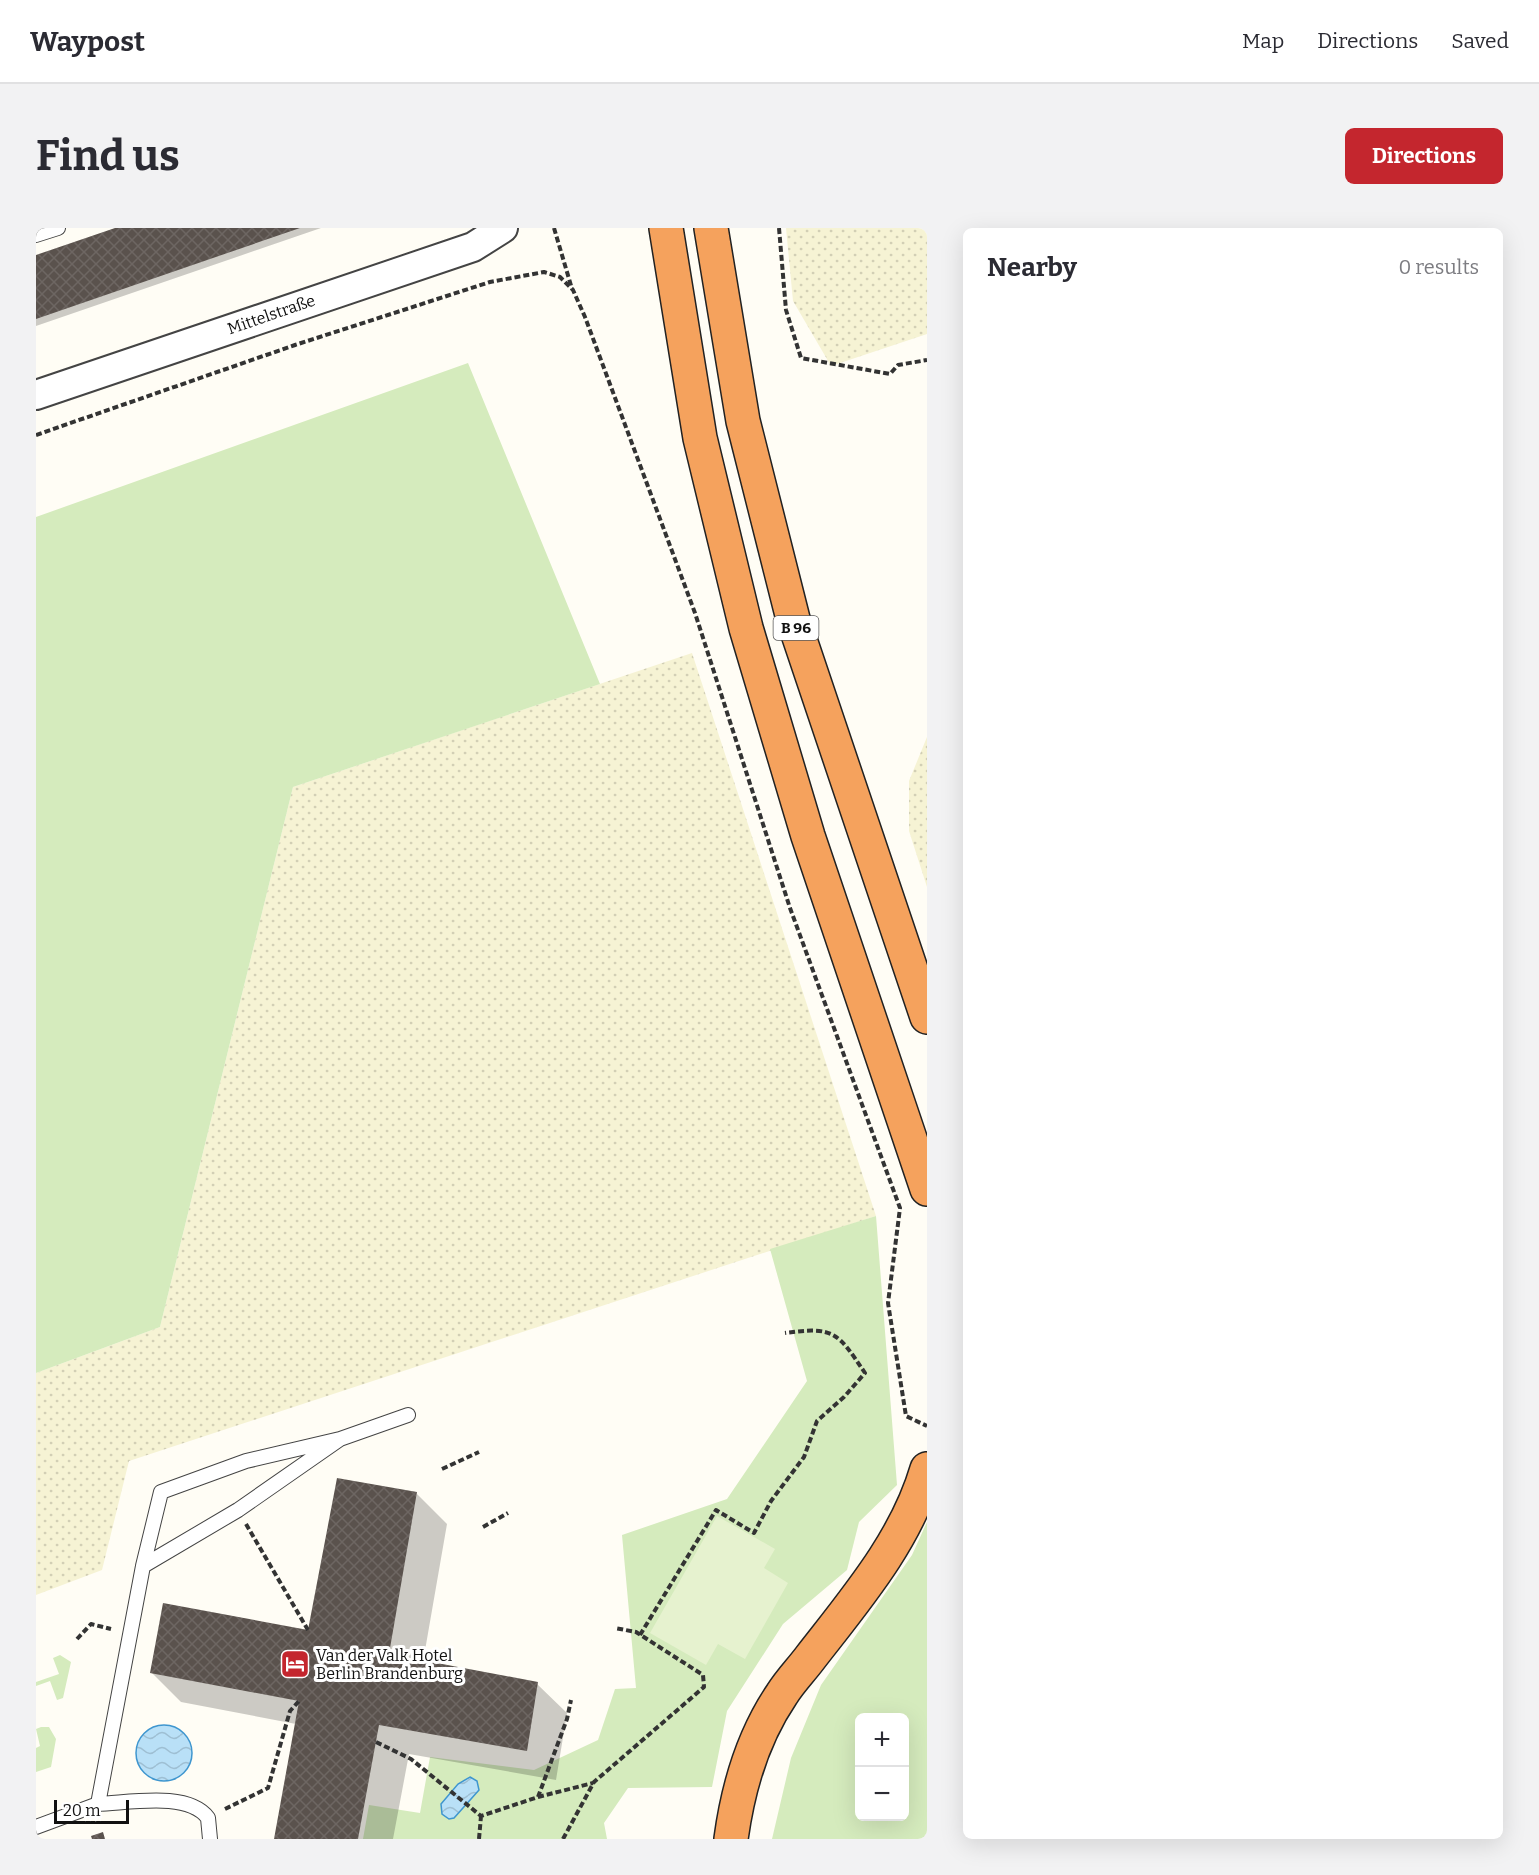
<!DOCTYPE html>
<html lang="en">
<head>
<meta charset="utf-8">
<style>
	body { margin:0; font-family:Bitter,serif; background:#f2f2f3; color:#2b2b33 }
	.controls { position:absolute; right:18px; bottom:18px; display:grid; overflow:hidden; border-radius:9px; box-shadow:0 6px 24px #0002 }
	.controls button { width:54px; height:54px; display:grid; place-items:center; padding:0; border:0; border-bottom:2px solid #e1e1e2; background:#fff; color:#2b2b33; font:30px sans-serif }
	.scale { position:absolute; left:18px; bottom:15px; width:75px; box-sizing:border-box; padding-left:6px; border:3px solid #111; border-top:0; font-size:16px; line-height:21px; white-space:nowrap; color:#111; -webkit-text-stroke:4px #fff; paint-order:stroke }
	.list { margin:0; padding:0; list-style:none }
	h2 { display:flex; justify-content:space-between; align-items:center; height:78px; margin:0; padding:0 24px; font-size:26px }
	h2 small { font-size:20px; font-weight:400; color:#7c7c81 }
	.map { position:relative; flex:none; width:891px; height:1611px; overflow:hidden; border-radius:9px }
	header { display:flex; align-items:center; gap:36px; box-sizing:border-box; height:84px; padding:0 30px; background:#fff; border-bottom:2px solid #e1e1e2 }
	header strong { font-size:28px }
	nav { display:flex; gap:33px; margin-inline-start:auto; font-size:21px }
	.intro { display:flex; align-items:center; justify-content:space-between; box-sizing:border-box; height:144px; padding:0 36px }
	h1 { margin:0; font-size:42px }
	.button { padding:15px 27px; border-radius:9px; background:#c4262e; color:#fff; font-size:21px; font-weight:700 }
	main { display:flex; gap:36px; padding:0 36px }
	aside { flex:1; background:#fff; border-radius:9px; box-shadow:0 6px 24px #0002 }
	.map>svg:first-child { display:block }
</style>
</head>
<body>
<header>
<strong>Waypost</strong>
<nav><a>Map</a><a>Directions</a><a>Saved</a></nav>
</header>
<div class="intro"><h1>Find us</h1><a class="button">Directions</a></div>
<main>
<div class="map">
<svg width="891" height="1611" viewBox="0 0 891 1611">
	<defs>
		<pattern id="farmland-dots" width="8" height="8" patternUnits="userSpaceOnUse" patternTransform="scale(1.5)"><rect width="8" height="8" fill="#f6f3d4"/><path d="M2 2h.1M6 6h.1" fill="none" stroke="#d2cfb5" stroke-width="1.8" stroke-linecap="round"/></pattern>
		<pattern id="water-waves" width="16" height="10" patternUnits="userSpaceOnUse" patternTransform="scale(1.5)"><rect width="16" height="10" fill="#b9e0f7"/><path d="M0 5q4-4 8 0t8 0" fill="none" stroke="#9ebfd3"/></pattern>
		<pattern id="building-cross-hatch" width="8" height="8" patternUnits="userSpaceOnUse" patternTransform="scale(1.5)"><rect width="8" height="8" fill="#5a524d"/><path d="M0 0l8 8M0 8l8-8" fill="none" stroke="#6d6662"/></pattern>
	</defs>
	<rect width="100%" height="100%" fill="#fffdf5"/>
	<path fill="url(#farmland-dots)" d="M750,0h141v106l-96,32 -38,-65z
		M656,425l184,563 -747,245 -27,109 -66,25v-222l124,-46 133,-540z
		M891,509v150l-18,-56v-50z"/>
	<path fill="#d5ebbd" fill-rule="evenodd" d="M432,135l132,321 -307,103 -133,540 -124,46v-856z
		M840,988l21,269 -38,37 -12,48 -64,54 -56,87 -15,76 -84,1 -24,35 3,16h-244l6,-34 51,8 10,-56 104,13 64,-30 17,-51 21,-1 -14,-153 105,-36 80,-118 -37,-132z
		M891,1294v317h-155l19,-81 30,-73 91,-130zM824,1490h44v98h-44z
		M24,1427l11,7 -8,36 -6,2 -7,-19 -14,5v-4l23,-8 -6,-16z
		M5,1499h8l7,12 -5,28 -15,5v-24l4,-2 -4,-17z"/>
	<path fill="#e6f2cf" d="M681,1288l58,33 -11,19 24,15 -43,76 -27,-15 -12,21 -56,-32z"/>
	<path fill="url(#water-waves)" stroke="#3f96cf" stroke-width="1.5" d="M100 1525a28 28 0 1 1 56 0a28 28 0 1 1-56 0Z
		M434,1549l7,4 2,9 -25,28 -5,1 -7,-5 -1,-10 17,-20z"/>
	<path fill="#0003" d="M84,0h201l-285,98v-69z
		M381,1266l30,30 -24,138 114,22 30,29 -11,67 -147,-26 -16,85h-117l20,-115 -115,-22 -30,-30 158,-40z"/>
	<path fill="url(#building-cross-hatch)" d="M79,0h185l-264,91v-64z
		M301,1250l80,14 -28,162 149,28 -11,69 -148,-26 -21,114h-84l25,-138 -149,-28 13,-70 145,27z
		M67,1604l2,7h-13l-1,-3z"/>
	<g fill="none" stroke-linecap="round" stroke-linejoin="round">
		<g stroke="#444" stroke-width="16">
			<path id="lane" d="M0,7l22,-7
				M107,1338l95,-56 102,-71 68,-24
				M62,1576c31,-1 90,-13 110,14l2,21
				M0,1599l62,-23 45,-238 18,-74 85,-31 94,-22"/>
		</g>
		<g stroke="#444" stroke-width="32">
			<path id="street" d="M0,167l437,-148 30,-19"/>
		</g>
		<g stroke="#222" stroke-width="36">
			<path id="highway" d="M630,0l34,210 46,190 62,208 119,353
				M675,0l32,193 50,198 134,398
				M695,1611c7,-52 21,-101 51,-145 8,-13 19,-24 28,-36 45,-58 96,-117 117,-189"/>
		</g>
		<path stroke="#333" stroke-width="4" stroke-dasharray="6 3" stroke-linecap="butt" d="M518,0l18,61
			M743,0l7,82 15,48 89,16 8,-9 29,-5
			M0,207l259,-90 195,-63 54,-10 16,5 13,13 12,27 110,296 95,295 110,300 -12,95 18,113 21,10
			M406,1241l37,-17
			M210,1296l62,106
			M447,1299l25,-14
			M604,1407l76,-125 38,23 17,-32 33,-44 13,-36 27,-24 21,-24c-27,-40 -30,-47 -80,-40
			M41,1411l14,-15 20,5
			M340,1514l35,17 70,57 57,-19 29,-78 4,-19
			M502,1569l55,-14
			M189,1581l43,-21 22,-77 9,-10
			M443,1611l2,-23
			M527,1611l31,-57 110,-95 -1,-12 -67,-43 -21,-4"/>
		<use href="#lane" stroke="#fff" stroke-width="14"/>
		<use href="#street" stroke="#fff" stroke-width="28"/>
		<use href="#highway" stroke="#f5a25d" stroke-width="33"/>
	</g>
	<defs>
		<g id="hotel-square" transform="scale(1.5)"><rect x="-9" y="-9" width="18" height="18" rx="4" fill="#c4262e" stroke="#fff"/><path d="M-6-4.5h1.5V1H6V5H4.5V3h-9V5H-6ZM-4 0a1.8 1.8 0 1 1 3.6 0ZM.5 0V-2.5h3Q6-2.5 6 0Z" fill="#fff"/></g>
	</defs>
	<g fill-rule="evenodd">
		<use href="#hotel-square" x="259" y="1436"/>
	</g>
	<g text-anchor="middle" stroke-width="6" stroke-linejoin="round" paint-order="stroke">
		<rect fill="#fff" stroke="#585858" stroke-width="1.5" x="737.5" y="388" width="45" height="24" rx="4.5"/>
		<g font-size="15" font-weight="bold" fill="#111">
			<text x="760" y="405">B 96</text>
		</g>
		<g font-size="16" fill="#111" stroke="#fff">
			<text transform="translate(235 86) rotate(-19)" y="6">Mittelstraße</text>
		</g>
		<g font-size="16" fill="#111" stroke="#fff" text-anchor="start">
			<text x="280" y="1433">Van der Valk Hotel<tspan x="280" dy="18">Berlin Brandenburg</tspan></text>
		</g>
	</g>
</svg>
<div class="controls">
<button>+</button>
<button>−</button>
</div>
<div class="scale">20 m</div>
</div>
<aside>
<h2>Nearby<small>0 results</small></h2>
<ul class="list">
</ul>
</aside>
</main>
</body>
</html>
